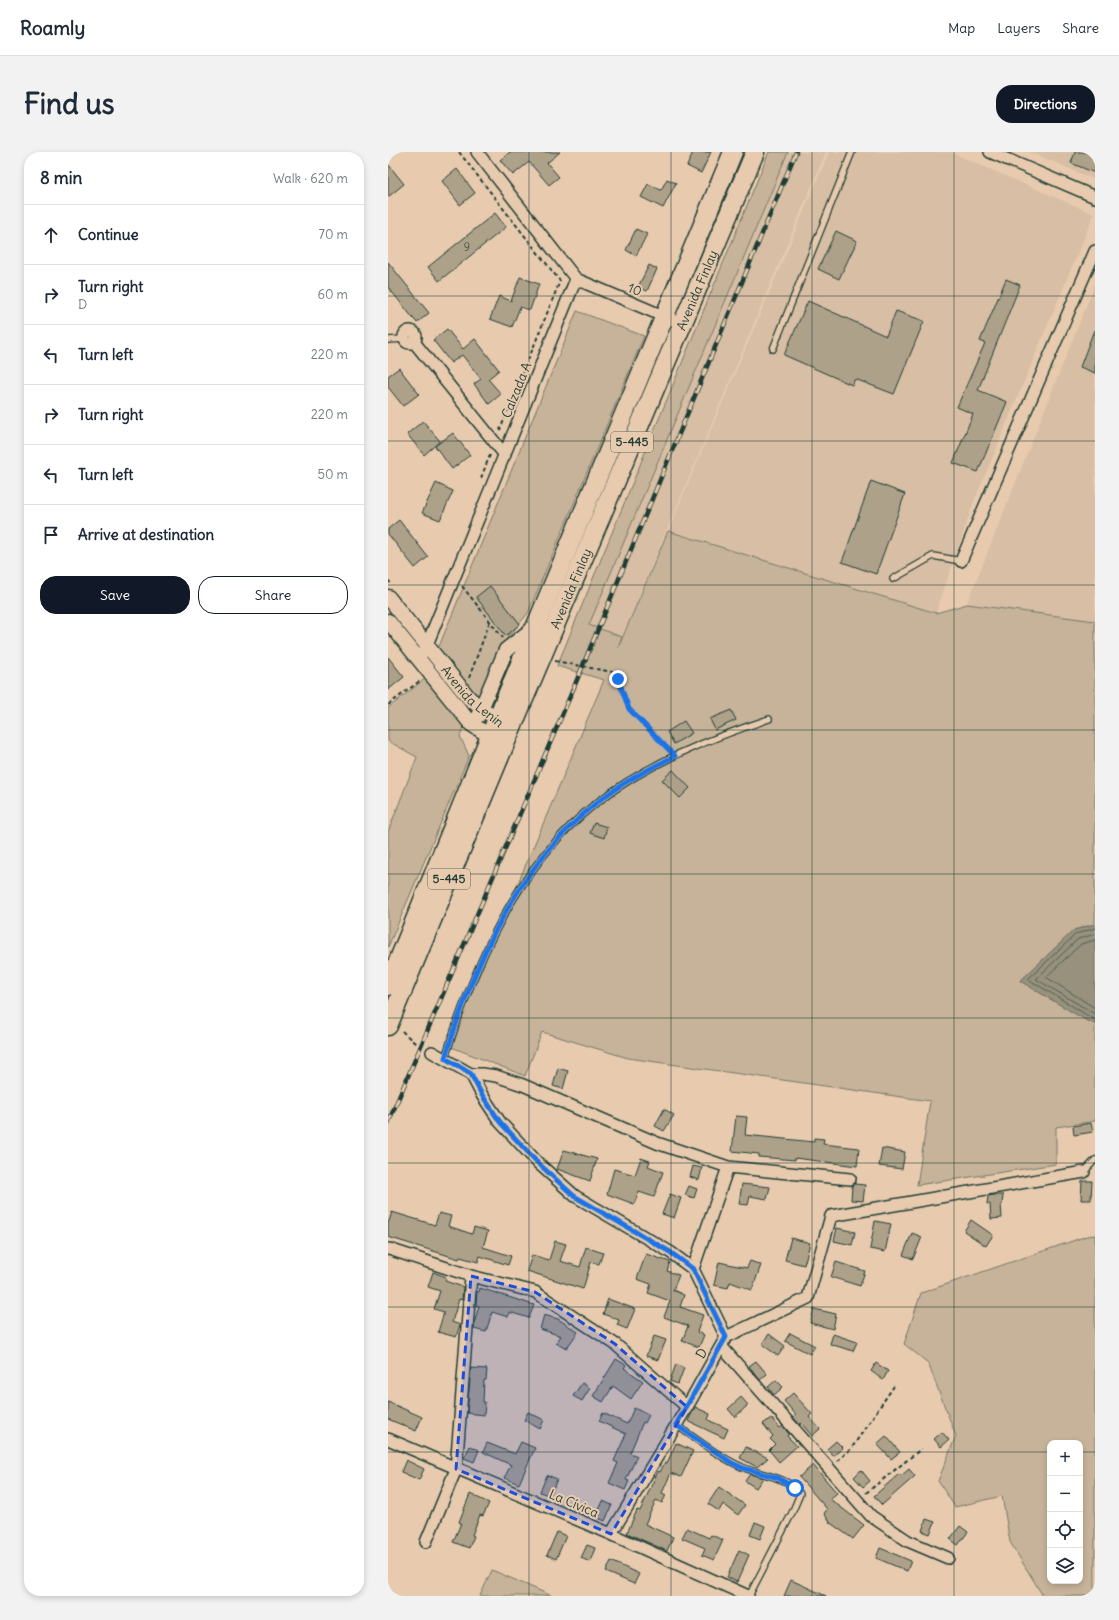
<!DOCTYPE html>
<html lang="en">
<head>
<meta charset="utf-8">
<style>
	body { margin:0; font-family:Delius,sans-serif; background:#f2f2f3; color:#1f2937 }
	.controls { position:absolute; right:12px; bottom:12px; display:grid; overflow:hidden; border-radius:8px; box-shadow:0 2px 6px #0003 }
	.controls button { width:36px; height:36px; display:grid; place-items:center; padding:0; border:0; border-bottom:1px solid #e0e1e3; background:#fff; color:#1f2937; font:20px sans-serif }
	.stop { position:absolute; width:12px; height:12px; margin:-9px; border:3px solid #1a73e8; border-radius:50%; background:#fff }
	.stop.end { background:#1a73e8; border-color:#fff; box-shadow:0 1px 4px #0008 }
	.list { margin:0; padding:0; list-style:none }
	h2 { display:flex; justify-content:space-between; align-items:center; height:52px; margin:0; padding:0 16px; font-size:17px }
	h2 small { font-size:13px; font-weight:400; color:#747a83 }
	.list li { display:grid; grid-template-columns:26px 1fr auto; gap:12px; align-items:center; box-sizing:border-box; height:60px; padding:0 16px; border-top:1px solid #e0e1e3 }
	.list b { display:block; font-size:15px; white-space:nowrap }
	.list p { margin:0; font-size:13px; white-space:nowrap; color:#747a83 }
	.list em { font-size:13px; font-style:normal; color:#747a83 }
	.actions { display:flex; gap:8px; padding:12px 16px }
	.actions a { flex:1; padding:9px 0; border:1px solid #111827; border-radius:16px; text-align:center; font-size:14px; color:#111827 }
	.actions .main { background:#111827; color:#fff }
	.icon { flex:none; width:22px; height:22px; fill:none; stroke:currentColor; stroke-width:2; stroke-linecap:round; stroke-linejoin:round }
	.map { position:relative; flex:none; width:707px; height:1444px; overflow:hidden; border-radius:16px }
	header { display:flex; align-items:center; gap:24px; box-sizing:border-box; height:56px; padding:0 20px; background:#fff; border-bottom:1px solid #e0e1e3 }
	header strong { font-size:19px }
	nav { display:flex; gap:22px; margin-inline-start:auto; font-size:14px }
	.intro { display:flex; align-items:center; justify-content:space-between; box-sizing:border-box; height:96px; padding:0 24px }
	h1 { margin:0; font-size:28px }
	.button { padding:10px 18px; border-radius:16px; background:#111827; color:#fff; font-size:14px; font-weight:700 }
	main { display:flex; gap:24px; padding:0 24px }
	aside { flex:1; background:#fff; border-radius:16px; box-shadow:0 2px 6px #0003 }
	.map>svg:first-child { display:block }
</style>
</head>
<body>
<header>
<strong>Roamly</strong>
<nav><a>Map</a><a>Layers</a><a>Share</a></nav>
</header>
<div class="intro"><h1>Find us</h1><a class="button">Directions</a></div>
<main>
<aside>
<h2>8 min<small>Walk · 620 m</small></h2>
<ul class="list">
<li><svg class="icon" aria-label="ahead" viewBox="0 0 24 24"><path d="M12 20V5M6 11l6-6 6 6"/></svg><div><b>Continue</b></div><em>70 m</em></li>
<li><svg class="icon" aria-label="right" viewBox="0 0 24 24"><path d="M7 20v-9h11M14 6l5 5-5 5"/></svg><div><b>Turn right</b><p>D</p></div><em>60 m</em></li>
<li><svg class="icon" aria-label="left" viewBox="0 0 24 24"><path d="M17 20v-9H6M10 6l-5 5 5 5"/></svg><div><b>Turn left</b></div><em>220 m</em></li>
<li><svg class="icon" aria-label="right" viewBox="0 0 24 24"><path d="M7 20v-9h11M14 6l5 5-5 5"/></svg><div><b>Turn right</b></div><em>220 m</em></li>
<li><svg class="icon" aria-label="left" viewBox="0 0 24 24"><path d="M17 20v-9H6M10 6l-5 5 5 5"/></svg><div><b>Turn left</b></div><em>50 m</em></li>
<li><svg class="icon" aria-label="arrive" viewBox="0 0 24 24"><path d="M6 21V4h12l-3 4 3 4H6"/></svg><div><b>Arrive at destination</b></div></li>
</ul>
<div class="actions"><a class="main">Save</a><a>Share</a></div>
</aside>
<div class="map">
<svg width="707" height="1444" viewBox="0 0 707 1444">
	<rect width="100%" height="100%" fill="#e8cbaf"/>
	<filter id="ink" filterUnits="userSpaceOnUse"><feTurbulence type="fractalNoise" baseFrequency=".025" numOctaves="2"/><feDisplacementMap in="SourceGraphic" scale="8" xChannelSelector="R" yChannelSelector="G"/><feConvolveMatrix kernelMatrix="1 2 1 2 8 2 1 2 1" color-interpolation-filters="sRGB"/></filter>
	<g filter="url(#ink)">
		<path fill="#d7bea4" d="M400,0h38l-204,485 -33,-12z
			M441,0h121l144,62 -121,290 -37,109 -268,-82z
			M641,0h66v28l-29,-13z
			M707,132v337l-128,-17z"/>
		<path fill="#c7b39a" stroke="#737867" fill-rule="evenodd" d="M381,0h19l-199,473 33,12 -4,11 50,-117 268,82 31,-9 128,17v303l-21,6 13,91 8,3v97l-39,6v37l-139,21 13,-84 -302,-43 -86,-26 -17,44 -76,-30 155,-366 -47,-14z
			M189,159l67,25 -116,277 -26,32 -42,91 9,20 -81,191v-115l29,-75 -29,-16v-33l38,-30z
			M707,1083v361h-52l-33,-54 -8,-46 -47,11 -17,-26 18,-45 -28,-73 -24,-19 17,-51 166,-57zM662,1291h30v138h-30z
			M104,1418l60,26h-72z"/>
		<path fill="#97917d" stroke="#676f60" d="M707,772v100l-8,-3 -67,-40 54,-51z"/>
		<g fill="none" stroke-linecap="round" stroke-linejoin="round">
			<path stroke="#4f5f51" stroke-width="1" d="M707,776l-19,6 -48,45 67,41
				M707,782l-17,5 -42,40 59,35
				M707,788l-14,4 -35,33 49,31"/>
		</g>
		<path fill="#aea18a" stroke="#1f3d34" d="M122,0h50l-13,11 12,14 -10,8 -20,-23 -16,13 -13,-15z
			M305,0h18l-10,21 -14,-7z
			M687,0h20v21l-24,-10z
			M0,12l16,20 -16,13z
			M69,17l18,24 -15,12 -18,-24z
			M279,27l9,4 -13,25 -22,-11 7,-13 13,6z
			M107,61l11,14 -67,54 -11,-14z
			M248,77l11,5 -11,22 -10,-6z
			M448,79l21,10 -18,38 -21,-10z
			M0,110l41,51 -12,10 -29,-36z
			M261,113l8,4 -10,22 -9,-4z
			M132,125l19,7 -9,26 -10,-3 -8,20 -22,-8 9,-23 12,5z
			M618,127l14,6 -42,105 29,12 -29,70 -25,-9 20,-49 -16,-7 28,-64 -5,-2z
			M420,149l78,35 10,-25 28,10 -30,73 -39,-15 -3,6 -68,-30z
			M59,177l16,20 12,-10 24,31 -11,9 13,15 -12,10 -15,-20 7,-5 -19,-24 -11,8 -18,-23z
			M706,178h1v43l-15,-6z
			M11,216l20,26 -16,12 -15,-19v-11z
			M35,269l17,20 -16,14 -17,-21z
			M65,281l17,22 -18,14 -17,-23z
			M483,329l34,13 -29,80 -34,-12z
			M48,331l17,8 -13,29 -18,-7z
			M11,368l29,37 -13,11 -27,-34v-5z
			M102,434l30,38 -14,12 -30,-39z
			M0,505l16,20 -16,13z
			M343,558l5,10 -21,10 -5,-11z
			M296,569l8,12 -18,11 -7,-12z
			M285,618l17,18 -10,10 -18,-18z
			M206,671l13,4 -3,11 -14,-5z
			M170,916l10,3 -5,18 -10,-3z
			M276,957l10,6 -10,16 -9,-5z
			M348,964l11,1 -2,18 69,7v-4l10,1 -1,5 36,4 -2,18 -62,-8v2l-36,-3v-3l-27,-3z
			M703,971l2,9 -19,3 -1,-9z
			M494,996l23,4 -3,17 -23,-3z
			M176,998l33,9 -7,22 -33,-12z
			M253,1006l9,3 -2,5 15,6 -9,25 -15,-5 -5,12 -27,-10 7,-25 21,6z
			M305,1014l9,2 -3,12 -9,-3z
			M694,1029h10l-1,19h-10z
			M354,1032l28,3 -3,12 -17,-3 -2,9 -9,-1z
			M466,1032l11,1 -2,16 -12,-1 1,-14z
			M301,1034l8,3 -3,9 -9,-3z
			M282,1042l11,4 -7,20 -12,-4z
			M606,1043h9l-1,10 -1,-1 1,14 -11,1 -1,-15h-3l1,-8z
			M4,1060l43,13 4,-12 12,3 -3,10 24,8 2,-7 14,4 -5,16 28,9 -3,9 -28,-9 -2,6 -18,-5 -1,2 -71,-22v-13z
			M583,1068l22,15 -7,11 -22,-15z
			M487,1069l16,3 -6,28 -15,-3z
			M449,1076l18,4 -3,13 -18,-4z
			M524,1081l10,4 -9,22 -10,-4z
			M403,1086l19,5 -6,22 -19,-5z
			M167,1089l11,3 -6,17 20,6 6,-20 17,6 -4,11 -8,-2 -8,27 -56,-18 5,-16 17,5z
			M258,1102l24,8 -3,9 12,4 -6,15 11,5 -4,12 23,8 -6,17 7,3 -5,12 -17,-6 6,-15 -24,-9 6,-16 -22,-8 3,-9 -14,-5z
			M362,1109l11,4 -9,25 -22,-8 -2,6 -14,-3 5,-23 28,6z
			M448,1110l29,9 -5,15 -29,-9z
			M45,1120l13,5 -1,4 18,6 -1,13 -3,-1 -7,23 8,3 -4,12 -18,-5 6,-20 -10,-3 6,-18 -12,-4z
			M92,1136l54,17 -5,13 -20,-6 -1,5 -16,-5 -6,20 -12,-3 1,-9 4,-14 -3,-1 1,-14 2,1z
			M220,1147l27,10 -8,20 -10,-4 2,-5 -16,-6z
			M426,1157l22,5 -3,15 -23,-6z
			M156,1163l14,4 20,13 -12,17 -10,-6 5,-7 -21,-7z
			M402,1181l25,13 -5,8 -25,-13z
			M381,1182l16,12 -7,10 -15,-11v-3z
			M445,1182l24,8 -4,9 -23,-7z
			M266,1184l12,4 -8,20 -12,-4z
			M228,1207l10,6 -2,3 19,13 -12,18 -18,-13 -10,16 -10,-6z
			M368,1209l11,13 -7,6 -11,-14z
			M488,1211l12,8 -5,9 -12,-9z
			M288,1212l8,4 -6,16 -8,-3z
			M83,1216l16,1 -1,11h-2l-1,22h2l-1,13 -17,-2z
			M388,1228l7,7 -9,8 -6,-8z
			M194,1231l8,5 -8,13 -9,-5z
			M405,1241l19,21 -3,3 11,12 -8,7 -11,-13 -1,2 -7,-8 3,-2 -12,-14z
			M353,1245l7,8 -13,12 -7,-8z
			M0,1250l34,15 -6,14 -28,-12z
			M307,1255l15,7 -2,6 20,9 -4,9 -36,-17z
			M246,1256l15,7 -4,8 -2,-1 -13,31 7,3 -11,24 3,1 -4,9 -16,-7 9,-20 -4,-2 12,-27 -27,-13 4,-8 24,11z
			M140,1260l16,8 -4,9 -16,-9z
			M383,1266l9,10 3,-2 6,8 -2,2 10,10 -18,16 -10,-12 6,-6 -5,-5 3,-3 -10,-12z
			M554,1280l7,8 -8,7 -7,-8z
			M498,1284l14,16 -9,7 -14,-15z
			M448,1289l7,7 -10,8 -6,-7z
			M133,1290l14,6 -16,36 -15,-6 7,-13 -28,-13 4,-9 28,11z
			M288,1291l17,8 -12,26 -10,-4 -9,20 4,2 -4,8 -6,-3 -11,24 28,13 -6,14 -40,-18 10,-23 3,1 18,-40 2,1 5,-10 2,1z
			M82,1294l9,4 -5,12 -10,-4z
			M358,1295l22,11 -11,9 -17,-9z
			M18,1308l18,9 -5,11 -18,-8z
			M425,1313l24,28 -7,6 34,26 -11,14 -24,-17 1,-1 -6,-7 3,-5 -28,-32z
			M521,1317l6,7 -33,29 -8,-9 25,-22 2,2z
			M473,1318l9,11 -7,6 -9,-10z
			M362,1322l13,4 -7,10 -11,-7z
			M159,1323l10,4 -7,17 -10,-4z
			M331,1335l26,18 -7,10 -15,-11 -4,7 -11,-7z
			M82,1342l19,9 -6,13 -3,-1 -8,20 2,1 -5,12 -16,-6 8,-19 -2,-1z
			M215,1349l9,4 -7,16 -9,-4z
			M538,1367l9,3 -5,12 -8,-3z
			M367,1370l10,4 -5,13 -10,-4z
			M572,1374l8,6 -10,13 -8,-6z
			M299,1376l22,10 2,-3 12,5 -9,20 -12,-5 3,-7 -23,-10z
			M169,1380l9,4 -10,23 -9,-4z
			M199,1393l8,3 -5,14 -9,-4z
			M492,1396l31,13 -4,10 -31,-13z
			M351,1398l10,5 -12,27 -10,-5z
			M223,1409l28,13 -5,10 -28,-12z
			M403,1428l35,16h-42z"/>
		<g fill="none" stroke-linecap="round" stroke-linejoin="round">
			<g stroke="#1f3d34" stroke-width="8">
				<path id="service" d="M0,188l16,-1
					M385,197l79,-197
					M505,427l40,-23 28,5
					M57,906c30,-94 71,-191 150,-254 51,-40 113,-65 174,-85
					M696,1020l11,-12
					M288,1273c21,14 42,32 66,42 15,7 49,10 58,27l-8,19 -43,83"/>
			</g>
			<g stroke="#1f3d34" stroke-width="14">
				<path id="minor" d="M89,0l99,127 106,45
					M602,0l105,45
					M16 185a6 6 0 1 1 12 0a6 6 0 1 1-12 0Z
					M26,190l91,113
					M573,409l134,-310
					M36,500l152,-373
					M44,900l39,22
					M1,1097l82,27 64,16 80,52 72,63
					M305,1117l35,-102
					M338,1185l-33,-68 -23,-17 -95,-56 -37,-33 -38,-41 -18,-27 -11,-21h11l14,2 27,9 134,58 71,24 122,12
					M333,1194l150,170 37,25 40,17
					M0,1287l223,95 137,62
					M223,1382l76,-127 39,-70 82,-39 23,-82 253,-44
					M38,1390l30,-73 15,-193"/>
			</g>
			<g stroke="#1f3d34" stroke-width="17">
				<g id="tertiary">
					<path id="s1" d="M0,445l81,101c11,10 24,17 35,28"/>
					<path d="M0,469l83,103 19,12 9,-2"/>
					<path d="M90,564l28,-66 29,-23"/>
				</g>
			</g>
			<g stroke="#1f3d34" stroke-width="21">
				<g id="trunk">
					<path d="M0,834l102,-250 243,-584"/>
					<path id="s2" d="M0,874l122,-294 245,-580"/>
				</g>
			</g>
			<path stroke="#1f3d34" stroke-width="2" stroke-dasharray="4 3" stroke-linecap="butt" d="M71,0l101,129 -60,149
				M93,326l9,-23
				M0,428l4,5
				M74,434l41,52
				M167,509l62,12 12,36 39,40
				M81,526l21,-57
				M0,553l33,-25
				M14,879l14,13
				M449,1309l14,-12 43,-63
				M478,1341l55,-44"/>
			<use href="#service" stroke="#e8cbaf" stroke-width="5.5"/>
			<use href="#minor" stroke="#e8cbaf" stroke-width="11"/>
			<use href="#tertiary" stroke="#e8cbaf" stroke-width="14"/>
			<use href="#trunk" stroke="#e8cbaf" stroke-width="18"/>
			<g stroke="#1f3d34" stroke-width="4.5">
				<path id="rail" d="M0,971l186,-436 222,-535"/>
			</g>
			<use href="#rail" stroke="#e8cbaf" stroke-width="3" stroke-dasharray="9" stroke-linecap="butt"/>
		</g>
	</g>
	<g fill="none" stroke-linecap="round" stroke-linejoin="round" filter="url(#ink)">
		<path stroke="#1a73e8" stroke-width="5" d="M230,527l11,30 46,47c-35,17 -68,35 -96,62 -69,63 -107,153 -134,240l26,16 11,21 18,27 38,41 36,33 96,56 23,17 33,68 -50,88 56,38 11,5 35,10 17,10"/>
	</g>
	<path fill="#1d4ed8" fill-opacity="0.2" stroke="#1d4ed8" stroke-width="3" stroke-dasharray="8 5" stroke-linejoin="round" d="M83,1124l64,16 80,52 72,63 -76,127 -155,-65z"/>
	<path fill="none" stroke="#1f3d34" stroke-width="1" stroke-opacity="0.55" d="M141,0v1444M283,0v1444M424,0v1444M566,0v1444M0,144h707M0,289h707M0,433h707M0,578h707M0,722h707M0,866h707M0,1011h707M0,1155h707M0,1300h662M692,1300h15"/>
	<g text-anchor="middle" stroke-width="4" stroke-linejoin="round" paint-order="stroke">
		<g font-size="11" fill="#43564a">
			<text x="79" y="99">9</text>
		</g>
		<g fill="#e8cbaf" stroke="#5b6859" stroke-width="1">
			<rect x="223" y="280" width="42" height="20" rx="3"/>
			<rect x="40" y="717" width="42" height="20" rx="3"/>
		</g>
		<g font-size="12" font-weight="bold" fill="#1f3d34">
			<text x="244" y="294">5-445</text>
			<text x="61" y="731">5-445</text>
		</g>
		<g font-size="13" fill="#1f3d34" stroke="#e8cbaf">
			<text transform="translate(247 137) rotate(23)" y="5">10</text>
			<text dy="5" stroke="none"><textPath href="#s2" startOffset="798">Avenida Finlay</textPath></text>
			<text transform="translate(128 238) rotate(-68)" y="5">Calzada A</text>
			<text dy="5" stroke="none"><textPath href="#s2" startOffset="474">Avenida Finlay</textPath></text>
			<text dy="5" stroke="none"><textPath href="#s1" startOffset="131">Avenida Lenin</textPath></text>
			<text transform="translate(313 1201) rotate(-61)" y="5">D</text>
			<text transform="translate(186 1351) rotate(23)" y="5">La Cívica</text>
		</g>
	</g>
</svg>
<div class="controls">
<button>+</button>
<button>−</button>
<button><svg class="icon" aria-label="locate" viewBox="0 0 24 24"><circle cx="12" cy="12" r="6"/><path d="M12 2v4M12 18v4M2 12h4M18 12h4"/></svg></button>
<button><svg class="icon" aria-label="layers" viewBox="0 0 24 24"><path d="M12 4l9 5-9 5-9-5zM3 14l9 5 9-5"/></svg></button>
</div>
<div class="stop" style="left:407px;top:1336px"></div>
<div class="stop end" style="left:230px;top:527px"></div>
</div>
</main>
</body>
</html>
